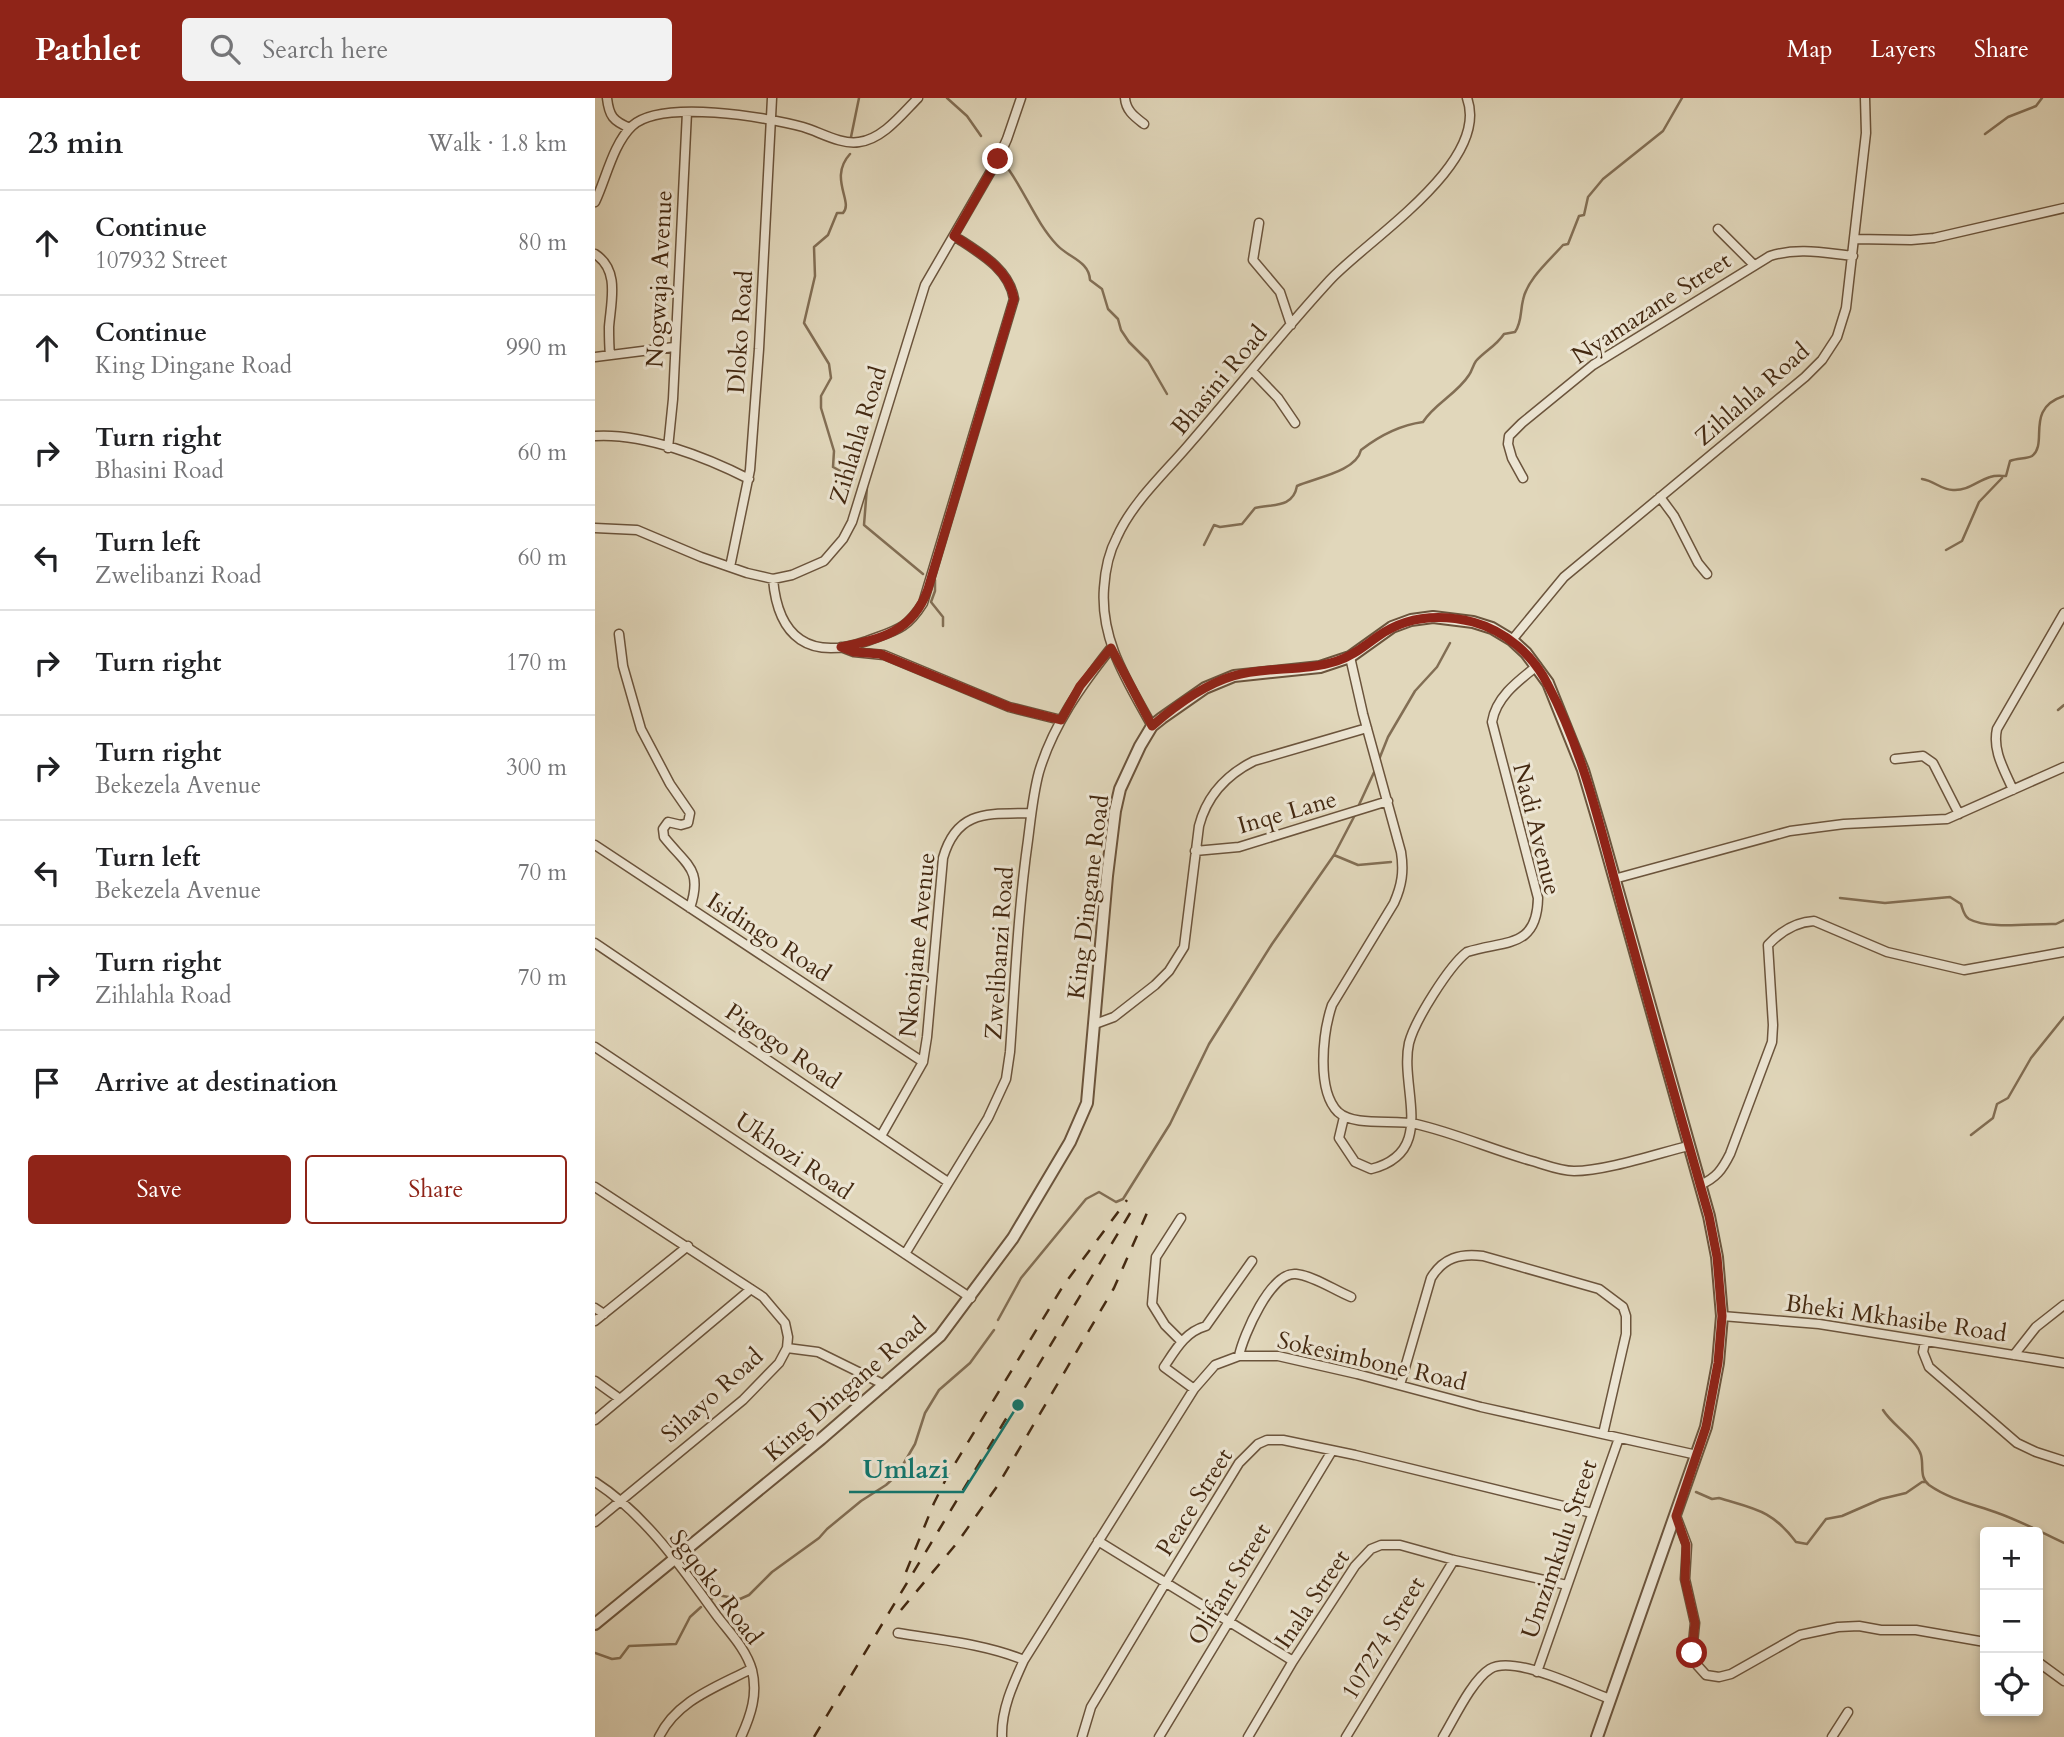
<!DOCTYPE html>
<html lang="en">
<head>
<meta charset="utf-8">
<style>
	body { margin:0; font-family:Cardo,serif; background:#f2f2f2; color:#202124 }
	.controls { position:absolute; right:21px; bottom:21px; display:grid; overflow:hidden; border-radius:7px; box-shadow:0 4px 10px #0003 }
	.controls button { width:63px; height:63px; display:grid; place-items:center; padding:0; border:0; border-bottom:2px solid #e0e0e0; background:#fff; color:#202124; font:35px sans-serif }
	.stop { position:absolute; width:21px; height:21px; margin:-16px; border:5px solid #8f2418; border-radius:50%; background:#fff }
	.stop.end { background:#8f2418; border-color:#fff; box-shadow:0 2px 7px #0008 }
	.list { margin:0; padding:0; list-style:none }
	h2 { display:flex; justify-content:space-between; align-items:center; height:91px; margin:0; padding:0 28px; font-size:30px }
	h2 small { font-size:23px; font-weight:400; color:#757577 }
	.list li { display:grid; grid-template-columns:46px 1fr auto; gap:21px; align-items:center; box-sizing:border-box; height:105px; padding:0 28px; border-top:2px solid #e0e0e0 }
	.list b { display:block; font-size:26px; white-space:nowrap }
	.list p { margin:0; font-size:23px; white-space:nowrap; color:#757577 }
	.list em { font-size:23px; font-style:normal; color:#757577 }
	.actions { display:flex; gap:14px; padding:21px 28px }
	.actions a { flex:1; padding:16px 0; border:2px solid #8f2418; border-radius:7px; text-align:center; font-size:24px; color:#8f2418 }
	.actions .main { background:#8f2418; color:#fff }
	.icon { flex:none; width:38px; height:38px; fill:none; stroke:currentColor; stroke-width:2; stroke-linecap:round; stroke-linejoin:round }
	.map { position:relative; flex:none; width:1469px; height:1639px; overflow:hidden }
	header { display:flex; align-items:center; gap:42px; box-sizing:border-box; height:98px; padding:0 35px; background:#8f2418; color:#fff }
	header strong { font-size:33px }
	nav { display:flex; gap:38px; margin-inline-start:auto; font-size:24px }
	.search { width:490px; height:63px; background:#f2f2f2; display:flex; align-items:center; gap:18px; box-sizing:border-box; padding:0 24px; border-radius:7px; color:#757577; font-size:26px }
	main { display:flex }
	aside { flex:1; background:#fff }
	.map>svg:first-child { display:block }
</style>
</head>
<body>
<header>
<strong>Pathlet</strong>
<div class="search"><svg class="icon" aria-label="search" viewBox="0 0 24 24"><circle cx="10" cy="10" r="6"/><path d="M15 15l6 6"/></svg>Search here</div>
<nav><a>Map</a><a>Layers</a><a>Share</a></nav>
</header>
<main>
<aside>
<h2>23 min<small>Walk · 1.8 km</small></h2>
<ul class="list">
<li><svg class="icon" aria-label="ahead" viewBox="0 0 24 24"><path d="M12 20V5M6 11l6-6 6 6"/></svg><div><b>Continue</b><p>107932 Street</p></div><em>80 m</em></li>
<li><svg class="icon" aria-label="ahead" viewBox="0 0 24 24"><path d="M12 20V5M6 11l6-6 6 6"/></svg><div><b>Continue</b><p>King Dingane Road</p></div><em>990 m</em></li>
<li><svg class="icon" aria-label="right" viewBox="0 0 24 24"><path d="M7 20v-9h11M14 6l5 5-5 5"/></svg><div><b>Turn right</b><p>Bhasini Road</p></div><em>60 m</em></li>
<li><svg class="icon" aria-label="left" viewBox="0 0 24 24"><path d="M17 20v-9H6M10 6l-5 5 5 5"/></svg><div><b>Turn left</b><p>Zwelibanzi Road</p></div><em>60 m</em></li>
<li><svg class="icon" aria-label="right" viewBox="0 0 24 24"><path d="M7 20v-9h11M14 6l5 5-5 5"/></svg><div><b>Turn right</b></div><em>170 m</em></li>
<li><svg class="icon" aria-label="right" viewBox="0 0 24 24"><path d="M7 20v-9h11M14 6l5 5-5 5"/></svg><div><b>Turn right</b><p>Bekezela Avenue</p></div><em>300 m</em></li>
<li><svg class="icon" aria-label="left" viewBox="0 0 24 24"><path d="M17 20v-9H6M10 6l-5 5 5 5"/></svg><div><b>Turn left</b><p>Bekezela Avenue</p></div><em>70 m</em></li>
<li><svg class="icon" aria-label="right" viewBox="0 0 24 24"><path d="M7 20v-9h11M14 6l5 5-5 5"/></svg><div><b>Turn right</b><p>Zihlahla Road</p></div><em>70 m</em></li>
<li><svg class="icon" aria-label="arrive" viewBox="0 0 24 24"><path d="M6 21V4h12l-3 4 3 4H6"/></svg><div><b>Arrive at destination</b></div></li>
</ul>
<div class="actions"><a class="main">Save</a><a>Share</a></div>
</aside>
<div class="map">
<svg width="1469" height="1639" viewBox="0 0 1469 1639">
	<rect width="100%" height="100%" fill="#e1d7bb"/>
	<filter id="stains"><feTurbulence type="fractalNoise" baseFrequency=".00286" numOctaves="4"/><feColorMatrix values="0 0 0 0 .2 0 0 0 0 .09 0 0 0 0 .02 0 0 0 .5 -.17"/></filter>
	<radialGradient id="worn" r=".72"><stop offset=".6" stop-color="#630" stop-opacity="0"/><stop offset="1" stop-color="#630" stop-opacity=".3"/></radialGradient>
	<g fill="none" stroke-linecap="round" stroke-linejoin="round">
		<path stroke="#826e54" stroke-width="2.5" d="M352,0l20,18 14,20
			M1390,36l23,-17 28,-11 6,-8
			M256,39l8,-39
			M255,56c-22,24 4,48 -7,59h-6l-9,22 -14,12 1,29 -11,47 25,41 2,14 -10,18v12l13,43 -1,16 22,12
			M414,72c17,24 28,54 48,75 12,13 32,16 33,35l12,9 6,20 10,10 3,11 8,12 19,19 19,33
			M1327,381c13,2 19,11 31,11 15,1 24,-9 37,-13 6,-2 11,-1 16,-1l4,-15c7,-3 17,-2 22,-5 17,-13 -8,-47 32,-60
			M272,389l-3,38 59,49
			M609,447l10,-20 6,2 22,-3 13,-16c18,-4 38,0 42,-22 17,-8 59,-14 64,-36 18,-14 40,-25 62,-28 11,-18 34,-28 46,-47 3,-4 4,-10 7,-14 9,-10 20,-15 28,-27l11,-2c7,-10 5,-20 8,-32 4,-21 27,-40 40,-55l5,-1 11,-28 5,-1 4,-18 15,-18 60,-48 19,-33
			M1351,452l16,-9 17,-39 23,-24
			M340,482v11l-4,11 12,15v9
			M1463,612l6,-5
			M783,664l10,-25 27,-46 22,-24 13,-24
			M763,709l18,-39
			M739,757l24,10 33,-3
			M1245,800l45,5 65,-6 11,7c2,6 3,12 8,15 20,11 64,4 87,5l8,-4
			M1376,1037l22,-17 4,-14 11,-6 23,-40 33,-41
			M403,1222l23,-42 65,-79 13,-7 17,10 7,-3 47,-75 39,-80 63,-100 62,-89 22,-42
			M1288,1312c9,15 34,30 38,45 3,11 -2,22 8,30 20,14 43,19 66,27 23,8 47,20 69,31
			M1101,1394l16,7 7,-1c36,11 53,12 77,44l11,2 19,-25 16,-3 39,-17 25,-6 16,-11h4
			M115,1502l7,-5 23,4 9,-4 23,-23 47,-34 8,-9 34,-28 25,-16 11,-10 18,-31 10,-31 14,-23 31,-27 24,-33
			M0,1555l17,6 8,-1 9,-12 47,-2 14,-27 11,-10"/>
		<g stroke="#6b543c" stroke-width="11">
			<path id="minor" d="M12,0c2,18 6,23 23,30
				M530,0c1,13 10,19 19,26
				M0,104c11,-23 18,-58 37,-76 29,-27 135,-9 171,1 17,5 38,18 56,15 24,-3 43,-28 59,-44
				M664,125l-6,37 27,32 11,33
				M1123,131l36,36
				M1260,141l56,1 23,-2 130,-30
				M0,156c25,16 16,47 14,73 0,9 0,18 1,28
				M0,259l79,-10
				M657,273l26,27 17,25
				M0,338c49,-3 111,21 154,43
				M73,350l5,-49 14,-287
				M928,380l-11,-20 -4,-14 1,-8 13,-13 71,-58 177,-109c28,-9 55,-3 83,0
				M1065,399l14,19 24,47 9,11
				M0,430l42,2 64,27 46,16 26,6 19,-4 32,-14 19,-22 9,-17 73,-237 73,-126 9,-20 14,-41
				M135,469l20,-97 9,-121 13,-251
				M178,481c5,59 37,82 94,62 29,-11 39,-11 56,-38l91,-304c-5,-31 -36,-47 -60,-63
				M24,536l4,32 18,63 29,55 20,29 -2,10 -7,2 -13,-3 -5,7 1,8c23,29 39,32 26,71
				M917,542l52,-63 241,-200 17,-17 15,-23 9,-29 20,-175 -1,-35
				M246,549l13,5 30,3 125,52 52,13
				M755,559l13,57 38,138c3,19 1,33 -7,51l-62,102c-9,27 -16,85 6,107 16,15 57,7 78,12 39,9 77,26 116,37 14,4 28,10 42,10 31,0 82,-17 114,-25
				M557,628c-24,-44 -52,-85 -48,-138 1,-16 5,-36 13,-51 16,-36 50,-66 75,-96 46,-53 90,-109 138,-161 37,-40 161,-117 137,-182
				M1300,661l28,-3 10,7 26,51
				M1418,692c-8,-19 -21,-39 -16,-61l67,-116
				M0,747l328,217
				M600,753l44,-4 149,-46
				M1019,781l176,-48 54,-7 103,-5 117,-52
				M0,845l353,239
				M500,926l19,-7 41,-32 14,-14 15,-24 15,-121c8,-31 27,-51 55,-65l113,-33
				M0,949l376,251
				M749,1019l-5,21 16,24 16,7c67,-17 28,-81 38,-126 6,-23 40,-77 58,-91 38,-12 70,-3 71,-54l-46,-176c4,-25 26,-41 45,-56
				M286,1038l42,-74 4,-25 16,-179c14,-49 46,-44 88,-45
				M1105,1087c16,-7 22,-15 30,-31l42,-112 1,-17 -5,-80c13,-14 27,-23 46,-24l73,31 77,18 100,-18
				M0,1089l168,110 22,26 3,14 -1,11 -8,15 -36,37 -148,122
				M586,1120l-25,39 -4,47 13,21 16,16
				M310,1156l83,-136 18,-39 4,-27c5,-70 8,-142 18,-212 3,-23 5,-46 11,-68 14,-47 42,-86 72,-124
				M0,1210l9,6
				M1127,1218l97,8 245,39
				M0,1223l93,-75
				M1330,1244l-2,10 6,15 88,76 19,9 28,9
				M192,1250l31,4 67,33
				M1419,1257l22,-28 28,-22
				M644,1258c4,-20 32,-85 57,-82 18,2 38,16 55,23
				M0,1283l25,18
				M805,1287l31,-107c12,-20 29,-25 52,-22l116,33 24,18 3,9v18l-23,100
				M599,1291l-30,-22c12,-18 21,-35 42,-41l46,-65
				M0,1322l156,-131
				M0,1384c50,32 87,86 122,134 13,17 29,33 35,54 6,24 -1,45 -11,67
				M1081,1418l11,29 -2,34 10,44 -3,30 5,12 9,10 13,2 12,-3 69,-39 38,-8 21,-1 22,4h35l69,12
				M503,1443l195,120
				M303,1535c43,7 87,11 126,27
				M1443,1564l26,19
				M942,1574l82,-234
				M64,1639c18,-37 58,-50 92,-68
				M407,1639c-1,-27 11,-53 22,-77l170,-271 21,-24 24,-9h39l79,18 124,33 216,48
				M487,1639l9,-30 75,-125 73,-119 19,-19 9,-4h16l72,15 237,58
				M564,1639l173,-286
				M653,1639l45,-76 62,-95 16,-17 10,-4h19l54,15 113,25
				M751,1639l108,-177
				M848,1639c11,-18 29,-57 47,-68 24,-15 94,21 120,30
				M1237,1639l16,-25"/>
		</g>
		<g stroke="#6b543c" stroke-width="14">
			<path id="tertiary" d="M0,1526l226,-185 119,-103 73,-98 57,-96 17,-39 20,-227 8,-65 5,-22 20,-43 12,-20 10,-8 43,-30 29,-12 86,-9 30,-10 42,-30 19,-7 22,-3 40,5 19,6 20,12 14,13 22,30 35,87 19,64 107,382 8,41 5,59 -4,47 -12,64 -109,310"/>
		</g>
		<use href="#minor" stroke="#ece5d3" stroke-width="8"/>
		<use href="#tertiary" stroke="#ece5d3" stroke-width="10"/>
		<path stroke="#442911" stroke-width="2.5" stroke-dasharray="12 12" stroke-linecap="butt" d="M311,1474l28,-69 14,-28 115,-189 64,-86
			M306,1512l56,-67 41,-58 116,-197 33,-75
			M219,1639l318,-527"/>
	</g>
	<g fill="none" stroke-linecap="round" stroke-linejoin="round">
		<path stroke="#8f2418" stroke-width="9" d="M403,61l-44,77c24,16 55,32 60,63l-86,290c-15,43 -47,50 -87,58l13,5 26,2 129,53 52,13 19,-34 31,-38 41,78c23,-20 51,-41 81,-50 33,-10 70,-4 104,-15 16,-5 27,-15 40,-24 29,-21 63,-23 96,-15 33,9 60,33 75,63 37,70 54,150 75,226 28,102 57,203 86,305l8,41 5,59 -4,47 -12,64 -30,89 10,29 -1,35 10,43 -3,30"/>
	</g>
	<g text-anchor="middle" stroke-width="6" stroke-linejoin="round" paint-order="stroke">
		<g font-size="24" fill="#442911" stroke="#ece5d3">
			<text transform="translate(64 181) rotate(-87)" y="8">Nogwaja Avenue</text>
			<text transform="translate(1056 210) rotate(-33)" y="8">Nyamazane Street</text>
			<text transform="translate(145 234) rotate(-86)" y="8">Dloko Road</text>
			<text transform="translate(624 282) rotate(-50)" y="8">Bhasini Road</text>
			<text transform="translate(1157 296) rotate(-41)" y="8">Zihlahla Road</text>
			<text transform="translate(263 337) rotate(-73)" y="8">Zihlahla Road</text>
			<text transform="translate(692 714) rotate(-16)" y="8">Inqe Lane</text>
			<text transform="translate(942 731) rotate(76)" y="8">Nadi Avenue</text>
			<text transform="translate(493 799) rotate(-83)" y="8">King Dingane Road</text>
			<text transform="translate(174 839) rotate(33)" y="8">Isidingo Road</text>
			<text transform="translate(322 847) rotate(-84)" y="8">Nkonjane Avenue</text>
			<text transform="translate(404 855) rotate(-86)" y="8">Zwelibanzi Road</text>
			<text transform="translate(188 948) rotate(34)" y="8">Pigogo Road</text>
			<text transform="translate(199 1058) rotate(34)" y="8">Ukhozi Road</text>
			<text transform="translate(1301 1220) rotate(8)" y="8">Bheki Mkhasibe Road</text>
			<text transform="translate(777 1263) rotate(13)" y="8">Sokesimbone Road</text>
			<text transform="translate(250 1291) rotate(-41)" y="8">King Dingane Road</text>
			<text transform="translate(117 1297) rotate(-42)" y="8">Sihayo Road</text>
			<text transform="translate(599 1404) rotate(-58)" y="8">Peace Street</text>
			<text transform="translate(964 1451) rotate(-71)" y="8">Umzimkulu Street</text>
			<text transform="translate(634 1486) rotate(-59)" y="8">Olifant Street</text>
			<text transform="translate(121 1489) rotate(53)" y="8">Sgqoko Road</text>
			<text transform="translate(717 1501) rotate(-56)" y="8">Inala Street</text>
			<text transform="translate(788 1540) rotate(-59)" y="8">107274 Street</text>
		</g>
	</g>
	<path fill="none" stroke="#0f766e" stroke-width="2.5" d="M423 1307L368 1394H254"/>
	<circle fill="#0f766e" stroke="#ece5d3" stroke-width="2.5" cx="423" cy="1307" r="7"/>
	<g font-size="26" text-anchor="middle" font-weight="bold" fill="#0f766e" stroke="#ece5d3" stroke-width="6" stroke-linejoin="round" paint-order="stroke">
		<text x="311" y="1380">Umlazi</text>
	</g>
	<rect width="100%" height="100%" filter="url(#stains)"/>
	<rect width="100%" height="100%" fill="url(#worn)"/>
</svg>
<div class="controls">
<button>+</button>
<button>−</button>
<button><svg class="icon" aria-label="locate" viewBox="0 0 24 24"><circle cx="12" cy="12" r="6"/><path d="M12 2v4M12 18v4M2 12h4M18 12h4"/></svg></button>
</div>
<div class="stop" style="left:1097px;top:1555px"></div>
<div class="stop end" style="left:403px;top:61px"></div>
</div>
</main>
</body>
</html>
